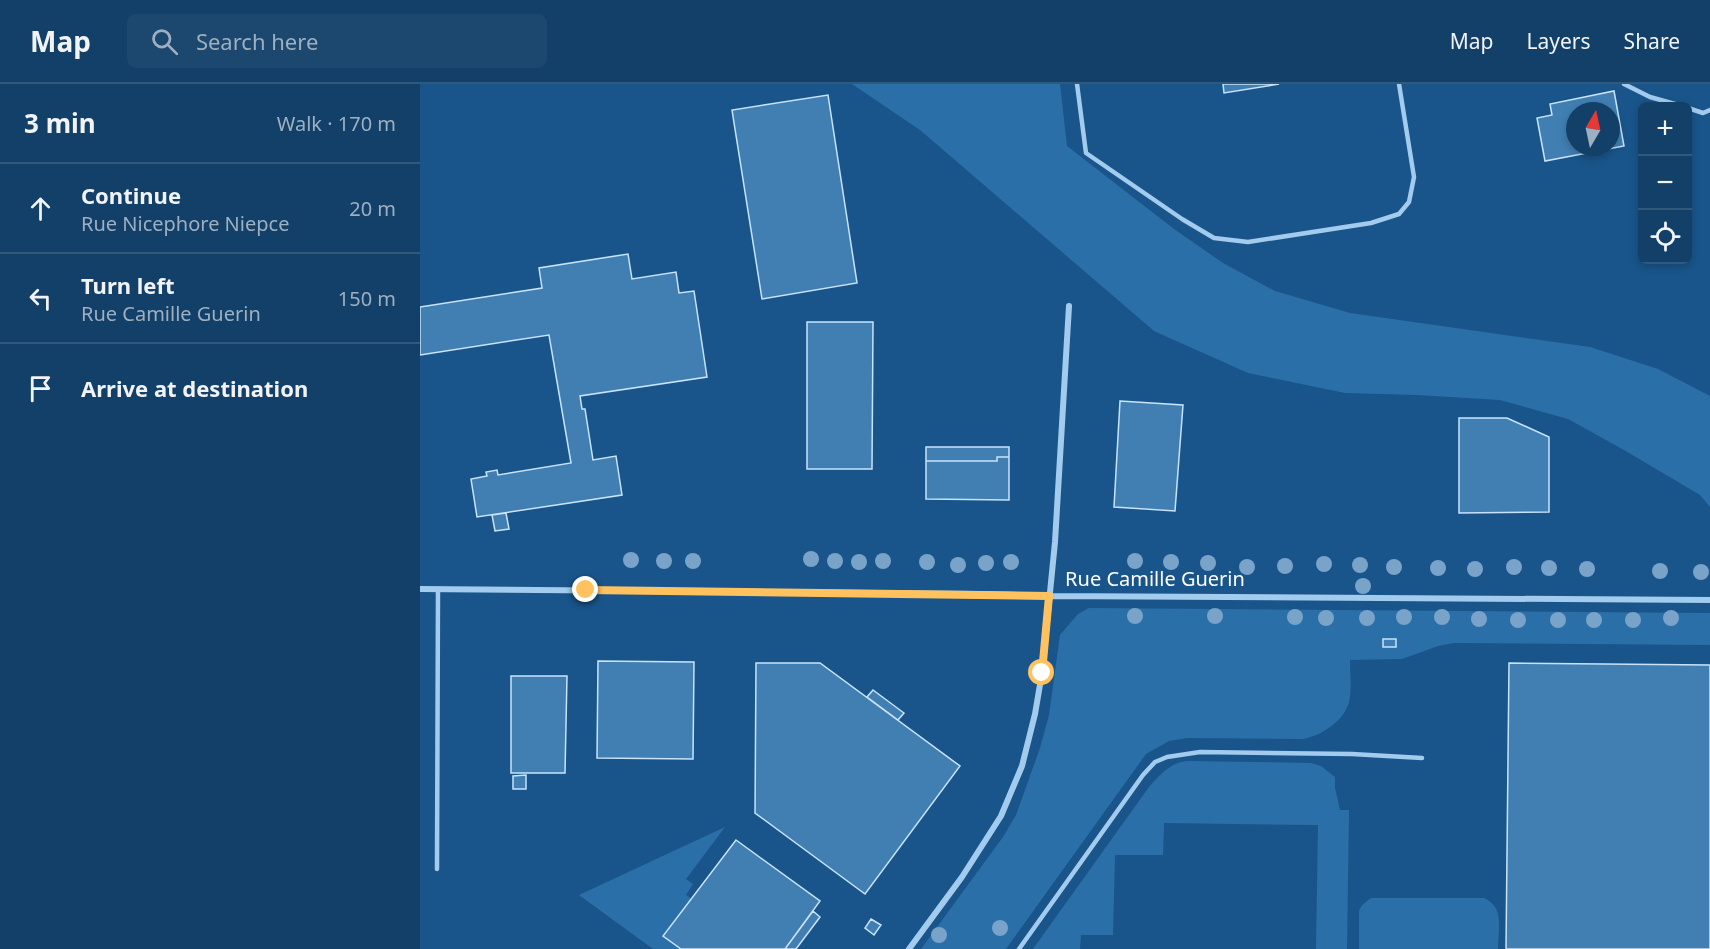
<!DOCTYPE html>
<html lang="en">
<head>
<meta charset="utf-8">
<style>
	body { margin:0; font-family:"Noto Sans",sans-serif; background:#1c476e; color:#f1f3f6 }
	.controls { position:absolute; right:18px; top:18px; display:grid; overflow:hidden; border-radius:9px; box-shadow:0 3px 9px #0003 }
	.controls button { width:54px; height:54px; display:grid; place-items:center; padding:0; border:0; border-bottom:2px solid #32597c; background:#134068; color:#f1f3f6; font:30px sans-serif }
	.compass { position:absolute; left:1146px; top:18px; width:54px; height:54px; border-radius:50%; background:#134068; box-shadow:0 3px 9px #0003; rotate:9deg }
	.stop { position:absolute; width:18px; height:18px; margin:-14px; border:4px solid #ffc25f; border-radius:50%; background:#fff }
	.stop.end { background:#ffc25f; border-color:#fff; box-shadow:0 2px 6px #0008 }
	.list { margin:0; padding:0; list-style:none }
	h2 { display:flex; justify-content:space-between; align-items:center; height:78px; margin:0; padding:0 24px; font-size:26px }
	h2 small { font-size:20px; font-weight:400; color:#9dafc0 }
	.list li { display:grid; grid-template-columns:39px 1fr auto; gap:18px; align-items:center; box-sizing:border-box; height:90px; padding:0 24px; border-top:2px solid #32597c }
	.list b { display:block; font-size:22px; white-space:nowrap }
	.list p { margin:0; font-size:20px; white-space:nowrap; color:#9dafc0 }
	.list em { font-size:20px; font-style:normal; color:#9dafc0 }
	.icon { flex:none; width:33px; height:33px; fill:none; stroke:currentColor; stroke-width:2; stroke-linecap:round; stroke-linejoin:round }
	.map { position:relative; flex:none; width:1290px; height:865px; overflow:hidden }
	header { display:flex; align-items:center; gap:36px; box-sizing:border-box; height:84px; padding:0 30px; background:#134068; border-bottom:2px solid #32597c }
	header strong { font-size:28px }
	nav { display:flex; gap:33px; margin-inline-start:auto; font-size:21px }
	.search { width:420px; height:54px; background:#1c476e; display:flex; align-items:center; gap:15px; box-sizing:border-box; padding:0 21px; border-radius:9px; color:#9dafc0; font-size:22px }
	main { display:flex }
	aside { flex:1; background:#134068 }
	.map>svg:first-child { display:block }
</style>
</head>
<body>
<header>
<strong>Map</strong>
<div class="search"><svg class="icon" aria-label="search" viewBox="0 0 24 24"><circle cx="10" cy="10" r="6"/><path d="M15 15l6 6"/></svg>Search here</div>
<nav><a>Map</a><a>Layers</a><a>Share</a></nav>
</header>
<main>
<aside>
<h2>3 min<small>Walk · 170 m</small></h2>
<ul class="list">
<li><svg class="icon" aria-label="ahead" viewBox="0 0 24 24"><path d="M12 20V5M6 11l6-6 6 6"/></svg><div><b>Continue</b><p>Rue Nicephore Niepce</p></div><em>20 m</em></li>
<li><svg class="icon" aria-label="left" viewBox="0 0 24 24"><path d="M17 20v-9H6M10 6l-5 5 5 5"/></svg><div><b>Turn left</b><p>Rue Camille Guerin</p></div><em>150 m</em></li>
<li><svg class="icon" aria-label="arrive" viewBox="0 0 24 24"><path d="M6 21V4h12l-3 4 3 4H6"/></svg><div><b>Arrive at destination</b></div></li>
</ul>
</aside>
<div class="map">
<svg width="1290" height="865" viewBox="0 0 1290 865">
	<rect width="100%" height="100%" fill="#19558a"/>
	<path fill="#2b6fa9" d="M432,0h208l7,62 107,83 49,34 52,28 75,22 240,34 68,22 52,27v111l-10,-12 -76,-45 -56,-31 -68,-19 -83,-5 -72,-2 -97,-20 -94,-42 -234,-201z
		M669,524l621,5v32l-256,-2 -16,3 -36,13 -52,1c0,13 2,29 -1,42 -5,19 -28,34 -46,37l-116,-1 -18,3 -23,13 -140,195h-85l82,-112 13,-22 24,-67 9,-33 11,-80 18,-21z
		M769,677l122,2 10,3 14,11v11l5,22h9l-2,139h-31l2,-124 -154,-2 -1,32h-48l-2,80h-32l-1,14h-47l116,-162c12,-13 21,-25 40,-26z
		M305,743l-39,52 7,5 -7,11 6,4 -28,37 17,13h-28l-74,-54z
		M951,814h113c21,9 14,32 14,51h-139v-38l3,-6z"/>
	<path fill="#417fb3" stroke="#c8e3fa" stroke-width="1.5" fill-rule="evenodd" d="M803,0h56l-55,9z
		M1194,7l10,55 -79,15 -8,-43 15,-3 -2,-11zM1155,27h36v36h-36z
		M408,11l29,188 -95,16 -30,-189z
		M208,170l4,25 44,-7 3,21 15,-2 13,86 -127,19 2,13h3l8,51 23,-4 6,39 -145,22 -6,-38 16,-3 -1,-4 11,-2 1,5 73,-12 -22,-128 -129,20v-48l122,-19 -3,-20z
		M387,238h66l-1,147h-65z
		M700,317l63,4 -8,106 -61,-4z
		M1039,334h48l42,19v75l-90,1z
		M506,363h83v10h-12v4h-71z
		M577,373h12v43l-83,-1v-38h71z
		M86,429l3,16 -14,2 -3,-16z
		M963,555h13v8h-13z
		M178,577l96,1 -1,97 -96,-1z
		M336,579h64l140,103 -95,128 -110,-81z
		M1089,579l201,2v284h-204z
		M91,592h56l-2,97h-54z
		M453,606l31,23 -6,7 -31,-23z
		M106,691v14h-13v-13z
		M316,756l84,61 -35,48h-104l-18,-13z
		M393,827l7,6 -24,32h-11z
		M451,835l10,6 -7,10 -9,-7z"/>
	<g fill="none" stroke-linecap="round" stroke-linejoin="round">
		<path stroke="#a2cbee" stroke-width="4.5" d="M657,0l9,69 96,66 32,19 34,4 123,-19 28,-9 10,-12 5,-25 -15,-93
			M1204,0l26,13 32,9
			M1268,24l15,5 7,-3
			M17,785l1,-280
			M599,865l124,-174 12,-13 12,-5 33,-5 152,2 70,4"/>
		<path stroke="#a2cbee" stroke-width="6" d="M0,505l563,5 66,2 661,4
			M489,865l53,-72 39,-61 21,-50 13,-52 7,-41 13,-131 14,-236"/>
	</g>
	<g fill="#79a3c8">
		<circle cx="391" cy="475" r="8"/>
		<circle cx="211" cy="476" r="8"/>
		<circle cx="244" cy="477" r="8"/>
		<circle cx="273" cy="477" r="8"/>
		<circle cx="415" cy="477" r="8"/>
		<circle cx="463" cy="477" r="8"/>
		<circle cx="715" cy="477" r="8"/>
		<circle cx="439" cy="478" r="8"/>
		<circle cx="507" cy="478" r="8"/>
		<circle cx="591" cy="478" r="8"/>
		<circle cx="751" cy="478" r="8"/>
		<circle cx="566" cy="479" r="8"/>
		<circle cx="788" cy="479" r="8"/>
		<circle cx="904" cy="480" r="8"/>
		<circle cx="538" cy="481" r="8"/>
		<circle cx="940" cy="481" r="8"/>
		<circle cx="865" cy="482" r="8"/>
		<circle cx="827" cy="483" r="8"/>
		<circle cx="974" cy="483" r="8"/>
		<circle cx="1094" cy="483" r="8"/>
		<circle cx="1018" cy="484" r="8"/>
		<circle cx="1129" cy="484" r="8"/>
		<circle cx="1055" cy="485" r="8"/>
		<circle cx="1167" cy="485" r="8"/>
		<circle cx="1240" cy="487" r="8"/>
		<circle cx="1281" cy="488" r="8"/>
		<circle cx="943" cy="502" r="8"/>
		<circle cx="715" cy="532" r="8"/>
		<circle cx="795" cy="532" r="8"/>
		<circle cx="875" cy="533" r="8"/>
		<circle cx="984" cy="533" r="8"/>
		<circle cx="1022" cy="533" r="8"/>
		<circle cx="906" cy="534" r="8"/>
		<circle cx="947" cy="534" r="8"/>
		<circle cx="1251" cy="534" r="8"/>
		<circle cx="1059" cy="535" r="8"/>
		<circle cx="1098" cy="536" r="8"/>
		<circle cx="1138" cy="536" r="8"/>
		<circle cx="1174" cy="536" r="8"/>
		<circle cx="1213" cy="536" r="8"/>
		<circle cx="580" cy="844" r="8"/>
		<circle cx="519" cy="851" r="8"/>
	</g>
	<g fill="none" stroke-linecap="round" stroke-linejoin="round">
		<path stroke="#ffc25f" stroke-width="8" d="M166,506l463,6 -7,77"/>
	</g>
	<g text-anchor="middle" stroke-width="4.5" stroke-linejoin="round" paint-order="stroke">
		<g font-size="20" fill="#fff" stroke="#19558a">
			<text x="735" y="502">Rue Camille Guerin</text>
		</g>
	</g>
</svg>
<div class="controls">
<button>+</button>
<button>−</button>
<button><svg class="icon" aria-label="locate" viewBox="0 0 24 24"><circle cx="12" cy="12" r="6"/><path d="M12 2v4M12 18v4M2 12h4M18 12h4"/></svg></button>
</div>
<svg class="compass" viewBox="-18 -18 36 36"><path d="M0-13l5 13h-10z" fill="#e53935"/><path d="M0 13l5-13h-10z" fill="#9dafc0"/></svg>
<div class="stop" style="left:622px;top:589px"></div>
<div class="stop end" style="left:166px;top:506px"></div>
</div>
</main>
</body>
</html>
